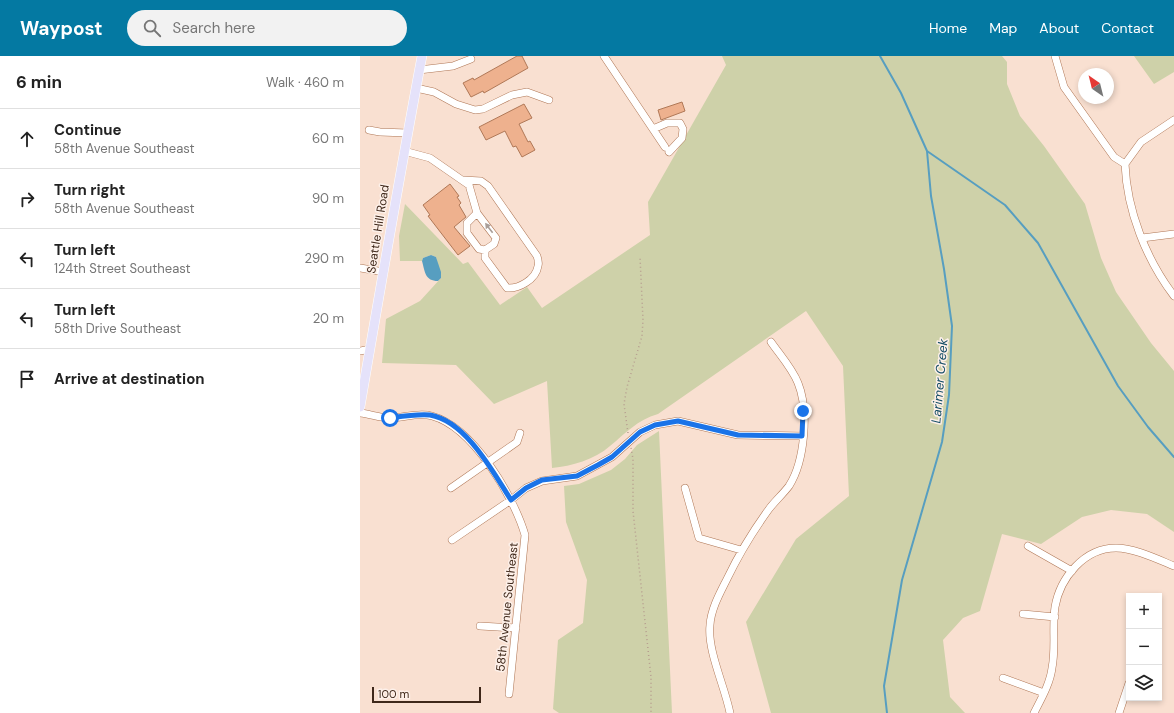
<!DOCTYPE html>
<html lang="en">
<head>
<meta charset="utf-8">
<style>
	body { margin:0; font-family:"DM Sans",sans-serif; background:#f2f2f2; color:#222 }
	.controls { position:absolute; right:12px; bottom:12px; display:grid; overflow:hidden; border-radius:0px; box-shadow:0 2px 6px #0003 }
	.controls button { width:36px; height:36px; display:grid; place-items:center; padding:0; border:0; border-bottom:1px solid #e0e0e0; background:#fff; color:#222; font:20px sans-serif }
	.compass { position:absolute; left:718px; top:12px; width:36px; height:36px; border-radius:50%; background:#fff; box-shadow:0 2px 6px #0003; rotate:325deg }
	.scale { position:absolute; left:12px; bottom:10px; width:109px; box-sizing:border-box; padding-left:4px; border:2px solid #3f281a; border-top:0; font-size:11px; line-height:14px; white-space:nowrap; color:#3f281a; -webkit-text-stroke:3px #fdf0e9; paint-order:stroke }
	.stop { position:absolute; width:12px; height:12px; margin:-9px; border:3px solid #1a73e8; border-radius:50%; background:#fff }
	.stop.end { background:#1a73e8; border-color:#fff; box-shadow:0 1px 4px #0008 }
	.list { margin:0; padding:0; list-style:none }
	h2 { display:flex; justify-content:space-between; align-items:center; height:52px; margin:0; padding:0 16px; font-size:17px }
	h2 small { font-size:13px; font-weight:400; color:#767676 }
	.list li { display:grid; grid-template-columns:26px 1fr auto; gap:12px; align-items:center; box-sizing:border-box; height:60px; padding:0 16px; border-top:1px solid #e0e0e0 }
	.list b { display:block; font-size:15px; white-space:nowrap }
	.list p { margin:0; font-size:13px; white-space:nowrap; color:#767676 }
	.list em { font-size:13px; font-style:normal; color:#767676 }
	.icon { flex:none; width:22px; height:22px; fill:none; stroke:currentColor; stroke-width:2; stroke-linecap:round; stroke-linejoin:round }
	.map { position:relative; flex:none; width:814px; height:657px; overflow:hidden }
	header { display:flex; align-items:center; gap:24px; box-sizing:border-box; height:56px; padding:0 20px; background:#0479a2; color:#fff }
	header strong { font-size:19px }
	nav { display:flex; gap:22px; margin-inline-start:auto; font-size:14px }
	.search { width:280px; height:36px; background:#f2f2f2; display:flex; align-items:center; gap:10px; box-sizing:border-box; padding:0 14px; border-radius:22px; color:#767676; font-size:15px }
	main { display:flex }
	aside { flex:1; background:#fff }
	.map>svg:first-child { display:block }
</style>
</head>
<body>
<header>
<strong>Waypost</strong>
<div class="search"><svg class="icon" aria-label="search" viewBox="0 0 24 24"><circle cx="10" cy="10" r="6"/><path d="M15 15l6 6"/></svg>Search here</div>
<nav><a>Home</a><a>Map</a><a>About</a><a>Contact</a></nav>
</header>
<main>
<aside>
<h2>6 min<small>Walk · 460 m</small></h2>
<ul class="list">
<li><svg class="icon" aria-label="ahead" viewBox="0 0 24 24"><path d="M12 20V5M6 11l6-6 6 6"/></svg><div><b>Continue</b><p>58th Avenue Southeast</p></div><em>60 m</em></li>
<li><svg class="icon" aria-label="right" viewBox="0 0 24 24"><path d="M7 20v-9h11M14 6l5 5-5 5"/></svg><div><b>Turn right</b><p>58th Avenue Southeast</p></div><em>90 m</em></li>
<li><svg class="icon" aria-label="left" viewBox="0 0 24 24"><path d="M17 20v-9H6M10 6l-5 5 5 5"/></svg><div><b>Turn left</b><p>124th Street Southeast</p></div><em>290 m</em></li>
<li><svg class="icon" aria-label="left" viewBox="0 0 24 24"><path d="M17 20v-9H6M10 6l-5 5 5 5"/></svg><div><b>Turn left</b><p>58th Drive Southeast</p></div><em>20 m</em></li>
<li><svg class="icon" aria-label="arrive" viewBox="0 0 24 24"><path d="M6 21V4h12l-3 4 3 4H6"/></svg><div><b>Arrive at destination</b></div></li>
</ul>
</aside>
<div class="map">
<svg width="814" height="657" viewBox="0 0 814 657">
	<rect width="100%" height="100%" fill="#f9e0d1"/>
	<path fill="#ced1a9" d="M362,0h280l5,6v22l13,32 24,30 41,58 16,54 15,34 35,51 23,28v161l-27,-18 -36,-4 -29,7 -41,27 -39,-10 -22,77 -17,7 -20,22 7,57 15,16h-194l-25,-91 50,-83 53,-43 -6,-130 -37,-55 -148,103c-21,6 -32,19 -48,32 -16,14 -38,20 -58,22l-5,-87 -53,23 -38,-39 -74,-2 4,-44 34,-18 21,-23 -5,-21 -5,-2 -8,3 -1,3h-22l-1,-25 6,-32 58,60 5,-2 32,43 27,-18 15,21 108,-73 -2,-33 78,-137z
		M774,0h40v16l-20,12z
		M299,375l13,282h-113l-6,-4 5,-69 25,-17 4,-43 -21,-58 -2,-36 15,-2 32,-14 14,-11 12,-14z"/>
	<path fill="#579ec0" d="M71,199l5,2 5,15v6l-3,3c-13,0 -13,-9 -16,-20l1,-3z"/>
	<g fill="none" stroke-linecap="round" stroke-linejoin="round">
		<path stroke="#579ec0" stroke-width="2" d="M520,0l21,37 26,58 4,45 13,73 8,57 -3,69 -7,47 -40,138 -18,106 3,27
			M567,95l78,54 33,38 80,143 30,41 26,30"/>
	</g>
	<path fill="#eeb18e" stroke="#b07857" d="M157,0h5l6,12 -44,25 -1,-2 -12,6 -8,-14 10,-5 1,2z
		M322,46l3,9 -24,9 -3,-10z
		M164,48l8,14 -13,6 9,18 2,-1 5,9 -13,7 -6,-11 -3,1 -8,-16 -19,9 -7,-13z
		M90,128l9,12 -2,1 4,6 -2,2 7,12 -12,10 16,19 -12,9 -30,-39 2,-1 -7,-10z"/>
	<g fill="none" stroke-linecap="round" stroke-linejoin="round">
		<g stroke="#af7655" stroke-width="8">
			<path id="minor" d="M244,0l61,91
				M695,0l9,31 50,70 11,7c2,47 21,95 49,132
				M59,14l34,-4 18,-7
				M56,32l18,4 22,12 19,6 8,-1 29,-14 15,-3 22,8
				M293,73l14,-6h13l3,6 -1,9 -13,14
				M9,74l11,2 27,1
				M44,95l26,7 39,27 8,28 19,25 -2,6 -9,6 -6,-1 -12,-16v-10l10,-10
				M765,108l16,-22 33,-22
				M103,124l18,1 7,5 49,70c1,3 2,7 1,10 -2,14 -20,23 -31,22l-22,-30v-8
				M782,182l32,-4
				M0,212l24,4
				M0,295l10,-2
				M0,357c10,1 20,5 30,5 14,0 28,-6 42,-2 41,11 82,81 93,119l-16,159
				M91,432l66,-46 3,-9
				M325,432l14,50 42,12
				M92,484l59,-40 15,-12 16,-7 35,-5 35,-19 28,-25 15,-7 23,-4 60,14 64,1
				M668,490l44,25
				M663,558l32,3
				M120,570l36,2
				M643,622l41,15
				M370,657c-5,-26 -23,-63 -20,-88 1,-16 10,-32 17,-46 12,-25 26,-48 42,-70 6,-8 14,-15 20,-23 16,-25 20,-76 9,-103 -6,-15 -18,-28 -27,-41
				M674,657c7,-14 16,-29 18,-45 4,-20 0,-41 3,-61 5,-29 29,-59 61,-59 18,0 41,11 58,18
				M759,657l10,-30"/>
		</g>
		<g stroke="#fff" stroke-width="10">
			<path id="major" d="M0,351c20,-117 40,-234 62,-351"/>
		</g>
		<path stroke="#b69d8f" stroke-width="1.5" stroke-dasharray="1 3" stroke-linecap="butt" d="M268,377l-4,-29 3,-17 15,-51 1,-16 -3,-63
			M271,392l2,11v52l18,166v36"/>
		<use href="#minor" stroke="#fff" stroke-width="7"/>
		<use href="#major" stroke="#e5e2fa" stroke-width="9"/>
	</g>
	<defs><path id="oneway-solid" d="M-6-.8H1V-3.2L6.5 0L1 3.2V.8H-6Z"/></defs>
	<use fill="#a99e98" href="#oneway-solid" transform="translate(129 172) rotate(-127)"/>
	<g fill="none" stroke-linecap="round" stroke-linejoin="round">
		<path stroke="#1a73e8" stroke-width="5" d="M30,362c14,-2 26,-4 40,-3 36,6 63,57 81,85l15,-12 16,-8 35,-4 21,-11 14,-8 28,-25 15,-7 23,-4 60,14 64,1 1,-25"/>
	</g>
	<g text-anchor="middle" stroke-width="3" stroke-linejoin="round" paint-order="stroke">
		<g font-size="12" fill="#3f281a" stroke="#fdf0e9">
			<text transform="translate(18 173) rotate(-81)" y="4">Seattle Hill Road</text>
			<text transform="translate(147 551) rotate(-84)" y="4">58th Avenue Southeast</text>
		</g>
		<g font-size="13" font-style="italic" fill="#164f68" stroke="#fdf0e9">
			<text transform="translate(579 325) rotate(-85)" y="5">Larimer Creek</text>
		</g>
	</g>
</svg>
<div class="controls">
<button>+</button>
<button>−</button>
<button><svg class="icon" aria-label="layers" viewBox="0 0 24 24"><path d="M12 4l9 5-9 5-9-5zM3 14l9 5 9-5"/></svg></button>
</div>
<svg class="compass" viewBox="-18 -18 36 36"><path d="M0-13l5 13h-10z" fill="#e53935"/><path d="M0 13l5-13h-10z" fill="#767676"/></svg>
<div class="scale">100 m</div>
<div class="stop" style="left:30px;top:362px"></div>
<div class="stop end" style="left:443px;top:355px"></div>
</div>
</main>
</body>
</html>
